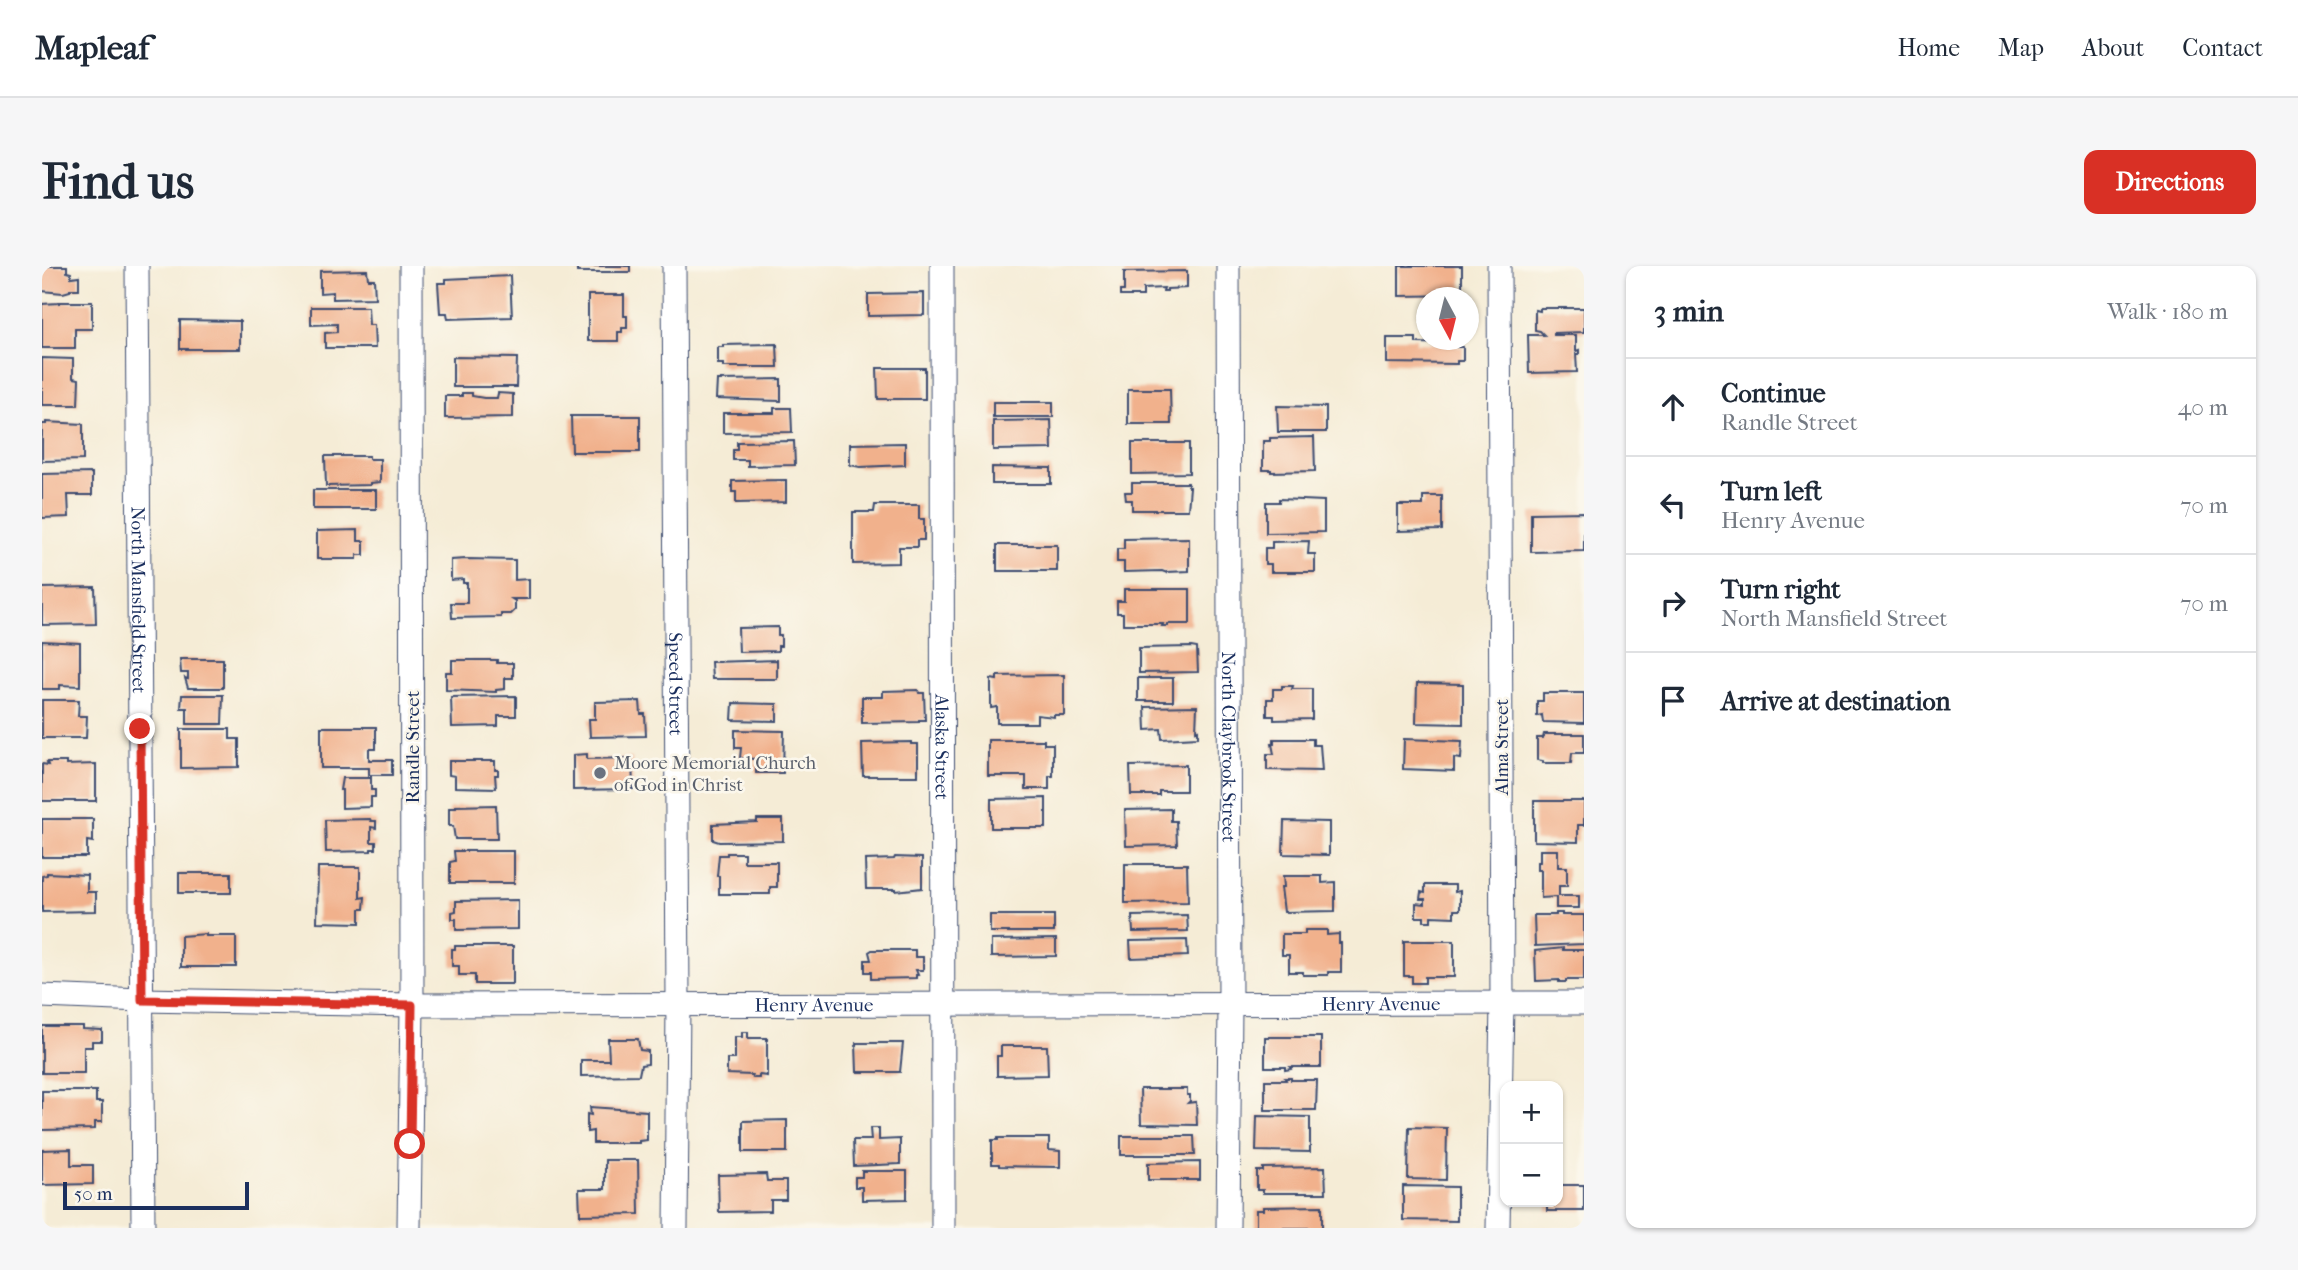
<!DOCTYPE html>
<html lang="en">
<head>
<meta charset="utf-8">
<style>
	body { margin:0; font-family:"IM FELL French Canon",serif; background:#f6f6f7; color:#1f2937 }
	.controls { position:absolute; right:21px; bottom:21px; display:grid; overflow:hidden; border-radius:14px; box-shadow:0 2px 5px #0004 }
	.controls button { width:63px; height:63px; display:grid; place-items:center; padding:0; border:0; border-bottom:2px solid #e0e1e3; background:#fff; color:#1f2937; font:35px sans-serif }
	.compass { position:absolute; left:1374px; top:21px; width:63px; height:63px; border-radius:50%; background:#fff; box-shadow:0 2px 5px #0004; rotate:173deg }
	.scale { position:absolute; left:21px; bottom:18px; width:186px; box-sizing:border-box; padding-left:7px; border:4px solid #1b2f5e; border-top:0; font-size:19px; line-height:24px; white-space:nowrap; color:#1b2f5e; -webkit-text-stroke:5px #fbf7ec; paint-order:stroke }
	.stop { position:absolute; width:21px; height:21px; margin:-16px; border:5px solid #d93025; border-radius:50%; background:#fff }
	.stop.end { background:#d93025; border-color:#fff; box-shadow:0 2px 7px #0008 }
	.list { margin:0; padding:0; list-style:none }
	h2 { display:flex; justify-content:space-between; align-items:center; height:91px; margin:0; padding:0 28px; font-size:30px }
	h2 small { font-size:23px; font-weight:400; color:#747a83 }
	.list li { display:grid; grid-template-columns:46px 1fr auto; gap:21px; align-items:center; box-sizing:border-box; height:98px; padding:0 28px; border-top:2px solid #e0e1e3 }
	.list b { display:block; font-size:26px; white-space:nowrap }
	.list p { margin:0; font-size:23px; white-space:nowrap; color:#747a83 }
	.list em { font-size:23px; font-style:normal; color:#747a83 }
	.icon { flex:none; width:38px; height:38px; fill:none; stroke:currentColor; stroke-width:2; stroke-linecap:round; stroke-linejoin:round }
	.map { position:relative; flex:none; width:1542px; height:962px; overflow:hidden; border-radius:14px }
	header { display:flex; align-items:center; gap:42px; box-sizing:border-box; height:98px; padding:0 35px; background:#fff; border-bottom:2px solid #e0e1e3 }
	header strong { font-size:33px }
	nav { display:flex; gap:38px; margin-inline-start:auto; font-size:24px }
	.intro { display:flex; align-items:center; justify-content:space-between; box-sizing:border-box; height:168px; padding:0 42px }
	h1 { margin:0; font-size:49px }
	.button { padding:18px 32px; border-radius:14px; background:#d93025; color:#fff; font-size:24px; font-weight:700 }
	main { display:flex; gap:42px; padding:0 42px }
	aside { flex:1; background:#fff; border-radius:14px; box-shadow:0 2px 5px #0004 }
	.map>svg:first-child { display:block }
</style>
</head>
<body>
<header>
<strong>Mapleaf</strong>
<nav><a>Home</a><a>Map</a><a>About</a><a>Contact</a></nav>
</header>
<div class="intro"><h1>Find us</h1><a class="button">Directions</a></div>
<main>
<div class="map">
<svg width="1542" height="962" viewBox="0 0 1542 962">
	<rect width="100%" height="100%" fill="#fbf7ec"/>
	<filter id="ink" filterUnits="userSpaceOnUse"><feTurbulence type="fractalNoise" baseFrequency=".0143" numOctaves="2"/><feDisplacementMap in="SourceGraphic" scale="14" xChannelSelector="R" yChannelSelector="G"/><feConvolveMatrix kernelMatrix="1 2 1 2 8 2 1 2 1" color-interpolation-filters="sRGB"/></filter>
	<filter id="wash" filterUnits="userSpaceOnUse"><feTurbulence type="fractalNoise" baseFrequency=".00686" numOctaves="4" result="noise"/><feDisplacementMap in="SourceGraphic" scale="28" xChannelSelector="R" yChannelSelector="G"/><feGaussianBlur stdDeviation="1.57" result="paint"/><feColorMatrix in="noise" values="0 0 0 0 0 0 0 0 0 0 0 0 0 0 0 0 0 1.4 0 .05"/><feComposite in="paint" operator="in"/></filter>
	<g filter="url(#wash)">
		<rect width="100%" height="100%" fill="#f5ecd6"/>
		<g id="blocks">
			<path fill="#f1b18c" d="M0,0h25v6l4,1v4l8,-1v13h-9v2l-7,2 -21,-2z
				M535,0h53v6h-53z
				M1357,0h63v29l-63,1z
				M325,4l1,9h6l1,19 -42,1v-7l-13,1v-22z
				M1145,5v17l-20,1v2h-4l1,-3 -21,1v7h-23v-5h4v-19z
				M468,10l2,41 -64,2 -1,-6h-7l-2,-30h8v-4z
				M882,27v22l-56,1v-22z
				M546,29h36v21h3v12h-5v4h-4v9h-30z
				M17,36h33v27h-17v19h-33v-44l17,-1z
				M269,41h57l1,18h5l1,23h-50v-15l12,-1v-8l-26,1z
				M1498,42h44v24l-30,1v2h22v16l3,-1v4h-3l1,18 -48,1 -1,-38h16l-4,-4 -5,-1v-20l5,1z
				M138,54l60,1v28h-60z
				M1345,72h29v5l41,1v3h6v14h-6v3l-70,-1z
				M735,78l1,23h-55v-3h-5v-17h5v-2z
				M411,91l64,1 -1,29h-63z
				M0,92l31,1v19l6,1 -1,26h-36z
				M835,102h48v31h-47z
				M739,113v22l-65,-2 1,-19z
				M1086,123h42l1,35h-43z
				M420,127h10v3l12,2h13l1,-5 15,1v23l-68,1v-22h17z
				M951,136h60v15h-60z
				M1235,140l49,1v25h-48z
				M732,142h17l1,24 -69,1v-20h51z
				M529,150h69v36h-68z
				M1009,154l1,29 -59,1v-29z
				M4,156l37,2v36l-41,1v-37h4z
				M1272,171l1,34 -44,1v-2h-8v-29h7v-3z
				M752,175l1,24 -47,1v-6h-15v-10h4v-8z
				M863,177v22l-45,2 -10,-2v-21z
				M1090,177h57v30l-57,1z
				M283,190h44v3h11v23l-10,1v2l-44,1z
				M950,201l59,1v16h-59z
				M50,207v22h-24l1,22 -27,1v-44z
				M744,214v22l-50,1v-11h-4v-11z
				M1090,217h56v4h2l-2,23h-56v-10h-6l-1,-8h7z
				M271,224h63v19h-63z
				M1381,230h19v34l-44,1v-26h25z
				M1237,233l45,2v31l-58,1v-31h13z
				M833,239h44v14h5v21h-7v7h-18v16l-46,1v-52h21z
				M1542,246v39l-53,1v-39z
				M316,264v11h6v14h-7v4h-40v-28z
				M1147,272v33l-22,1v1l-5,-2 -38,1v-10h-7v-13h7v-10z
				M1267,275l-1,13h7v18h-44v-8h-6v-16h7v-6z
				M955,279h60v26h-60z
				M424,293l49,1v20l14,-1v20h-17l3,2v9l-4,4h-10v3l-49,1 -1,-15h16v-20h-4v-4l-12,1v-20z
				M53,321l1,37 -54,1v-37z
				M1082,323h66v35h-22v2h-6l1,-2h-40v-11h-6v-12h7z
				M736,361v8h3v11h-3v5l-39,1 -1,-24z
				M0,375l38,2v43l-20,-1v4h-18z
				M1149,381l6,1 1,24 -59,1v-25z
				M138,393h43v29h-35l-3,-10 3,1v-6h-7z
				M410,394h45v3h16v15h-8v11l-9,1v2l-50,-2v-18h6z
				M735,394v19h-65l-1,-17z
				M1022,409v40h-10v2l-17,-2v8h-40v-16l-6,1v-29l6,1v-4z
				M1096,412h35v23h-35z
				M1375,417l46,1v40l-47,-1z
				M1240,420h11l-1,3h20v30l-38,1v-4h-7v-17h6v-10h9z
				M876,424l1,3h5l1,27h-6v2l-57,1v-26h21v-6z
				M1501,427h41v30l-41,-1 -1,-7 -5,1v-15h6z
				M140,429h41l-1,29h-35v-16h-6z
				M474,430v20h-18v10l-46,1 -1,-30z
				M0,434h37l-1,16h9l-1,22h-44z
				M598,435l1,13h4l1,22 -56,1 -1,-18h6v-17z
				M691,437l44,1v17l-45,-1z
				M1155,440l-1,25 2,-1v7l-36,2 -1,-10 -15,1 -1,-23z
				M279,461h55v22h-7v11h23v15h-23v-7h-48z
				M139,463h49v10h9v28l-58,1z
				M693,464l49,1 -1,42h-27v-14l-16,-1 1,-10h-6z
				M1502,468h40v19h-12l-1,10h-28v-2l-6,-1v-22h6z
				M1232,473h39v6h7l2,26 -55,-1v-16h7l-2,-10h2z
				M1362,473l58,2 -1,18 -7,-1v13l-51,-2z
				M946,474h56v4h9v32h-4v13h-23v-13h-38z
				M869,476v2h7v32h-55l-1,-33z
				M545,488v5l45,-1 1,31 -60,1v-35z
				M407,495h46v9h3v5h-3l1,13 -41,-1v-11l-6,-1z
				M5,496h19v3l30,-1v37h-54v-37l6,1z
				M1144,499v26h-27v4h-28l-1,-29z
				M300,512h29v12h4v7h-4v10l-29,1v-18h-2z
				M1004,532v30h-55v-29z
				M1492,535h50v24h-6v17l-44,-1z
				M454,539l1,34h-42l-2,-13h-4v-18h7v-2z
				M1129,543v12h5l1,24 -51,1 -1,-36z
				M0,553h51v23l-6,-1v16h-45z
				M328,553l1,2h5v7l-5,-1v15h5v7h-5v2l-45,1 -1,-32z
				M715,553h26v22l-64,1 -6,-2v-16l44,-2z
				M1242,555l45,1v33l-46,-1z
				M1498,584h18v17h9v19h-8v10h20v12h-23v-11l-15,1v-28h-4v-8h3z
				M412,585h60v32h-64v-21l5,-1z
				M685,587h17v9h33v25h-7v7h-51v-18h-2l2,-21h8z
				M853,591l27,1v30l-26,3v-2h-30l-1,-29 29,-1z
				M1083,598h62l1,38 -63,1z
				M276,601h42v31l5,-1 -1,12h-4v14l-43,-1z
				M5,607l40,2v17h9v19l-54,1v-36l5,-1z
				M137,607h52v20h-52z
				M1241,610h39v7l13,-1v29l-51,1 -3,-25h3z
				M1383,619h30v7l5,-1v19h-6v7l-23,-1v5h-7v-4h-8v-14l9,1v-5h-5l1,-7 4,1z
				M476,634v29l-62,1v-11h-4v-7l4,-1v-10z
				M1514,647h6v2h22v29l-49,2 -1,-31h22z
				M948,649h64v17h-64z
				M1145,649l1,16 -55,1 -1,-16z
				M1263,664h22v5l12,-1v9h2v29h-13v3h-25v-3h-14v-17h-7v-21h23z
				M164,668v2h30v31h-55v-31z
				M1014,673v17l-65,1v-17z
				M1145,674l1,16 -57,2 -1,-17z
				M1362,675h50v36h-29v6h-13v-7h-8z
				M413,680h58v38h-38v-9h-16v-9h-7v-17h3z
				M1521,682v2h21v30h-18v2h-7v-2l-23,1 -1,-30z
				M830,684h43v7h8v13h-7l2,5h-2v3l-45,1v-7h-6v-12h6l-2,-8z
				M0,760h41v3l19,1v11h-10v6h-8v26h-42z
				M700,766h6v6h19v38l-8,-1v3h-6l-1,-3 -25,-1v-15h8v-22h7z
				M1223,771h56v30h-31l1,2 -6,1v-3h-20z
				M566,773h30l2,11 8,1v13l-7,1 -2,10 -58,1v-16h28z
				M814,777h47l-3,29h-43z
				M959,780h46l1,29 -51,1v-20h4z
				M1243,812h6v2h26l-1,30h-51v-30h21z
				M1098,823h47v6h3v6l-2,2 8,-1 1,23 -56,-1z
				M0,825h54v11h6v20h-7v7l-53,1z
				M548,841l57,4v29l-8,1v2h-46v-12l-6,1v-18l4,1z
				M1215,850l53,1v35l-54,-1z
				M745,854v32h-44v-31z
				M1367,861l38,1 -1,52 -38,-1z
				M828,862h9v12l21,-1v25l-46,2 -1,-26h18z
				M1079,870h73l1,19h-74z
				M956,872h51v12l11,1v16l-61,-1v-2h-7v-24h6z
				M29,883v16h22v19l-51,1v-35z
				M563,894h33l1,54 -59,1 -1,-26h26z
				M1158,896v18h-52v-17z
				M1283,901l1,26h-63v-3h-6v-19h6v-3z
				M820,905h45v28l-45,1v-13h-7v-10h7z
				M724,908l1,7h19v19h-15v11l-52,1 -1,-37z
				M1516,919h26v26h-37v-9h11z
				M1361,920l54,1v34l-54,-1z
				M1280,940v22h-66v-18h7v-3z"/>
		</g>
	</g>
	<g filter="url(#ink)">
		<use href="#blocks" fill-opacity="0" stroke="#3c4b70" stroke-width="2"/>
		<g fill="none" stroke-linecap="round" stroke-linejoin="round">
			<g stroke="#3c4b70" stroke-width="25">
				<g id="street">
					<path id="s1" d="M95,0l6,962"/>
					<path id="s2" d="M632,0l4,737 -2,225"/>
					<path id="s3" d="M900,0l1,962"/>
					<path id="s4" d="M1186,0l2,738 -2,224"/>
					<path id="s5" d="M0,730l100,4 270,5 1172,-2"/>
					<path d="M367,962l3,-223 -1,-739"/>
					<path d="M1456,962l4,-225 -3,-737"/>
				</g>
			</g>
			<use href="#street" stroke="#fff" stroke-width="23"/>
		</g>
	</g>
	<g fill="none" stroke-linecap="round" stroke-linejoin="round" filter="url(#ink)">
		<path stroke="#d93025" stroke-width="9" d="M98,463l2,271 270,5 -2,139"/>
	</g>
	<circle fill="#6b7280" stroke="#fbf7ec" stroke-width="2.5" cx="558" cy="507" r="7"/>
	<g text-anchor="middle" stroke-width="5" stroke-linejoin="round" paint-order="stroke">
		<g font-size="19" fill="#1b2f5e" stroke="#fbf7ec">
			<text dy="7" stroke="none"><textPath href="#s1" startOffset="334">North Mansfield Street</textPath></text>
			<text dy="7" stroke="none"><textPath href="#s2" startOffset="418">Speed Street</textPath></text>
			<text transform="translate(370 481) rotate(-90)" y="7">Randle Street</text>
			<text dy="7" stroke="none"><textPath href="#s3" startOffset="481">Alaska Street</textPath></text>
			<text dy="7" stroke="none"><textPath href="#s4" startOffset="481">North Claybrook Street</textPath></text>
			<text transform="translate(1459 481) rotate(-90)" y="7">Alma Street</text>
			<text dy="7" stroke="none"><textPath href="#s5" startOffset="1339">Henry Avenue</textPath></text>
			<text dy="7" stroke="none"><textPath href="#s5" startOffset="772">Henry Avenue</textPath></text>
		</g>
		<g font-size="19" fill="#5b616d" stroke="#fbf7ec" text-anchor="start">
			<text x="572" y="503">Moore Memorial Church<tspan x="572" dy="22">of God in Christ</tspan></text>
		</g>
	</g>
</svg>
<div class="controls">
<button>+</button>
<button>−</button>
</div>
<svg class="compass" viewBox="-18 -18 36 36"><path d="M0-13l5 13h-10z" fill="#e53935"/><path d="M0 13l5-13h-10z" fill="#747a83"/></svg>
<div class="scale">50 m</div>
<div class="stop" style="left:368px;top:878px"></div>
<div class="stop end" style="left:98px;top:463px"></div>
</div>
<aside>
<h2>3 min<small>Walk · 180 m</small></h2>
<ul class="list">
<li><svg class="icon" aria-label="ahead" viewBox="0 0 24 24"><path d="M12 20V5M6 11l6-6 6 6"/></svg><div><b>Continue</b><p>Randle Street</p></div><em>40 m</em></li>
<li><svg class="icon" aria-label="left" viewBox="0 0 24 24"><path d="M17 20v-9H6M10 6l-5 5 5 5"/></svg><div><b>Turn left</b><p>Henry Avenue</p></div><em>70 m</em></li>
<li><svg class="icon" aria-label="right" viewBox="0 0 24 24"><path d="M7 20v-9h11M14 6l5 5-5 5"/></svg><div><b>Turn right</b><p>North Mansfield Street</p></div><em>70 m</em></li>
<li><svg class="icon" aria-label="arrive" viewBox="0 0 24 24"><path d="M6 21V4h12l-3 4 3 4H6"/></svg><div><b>Arrive at destination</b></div></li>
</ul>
</aside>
</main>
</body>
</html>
